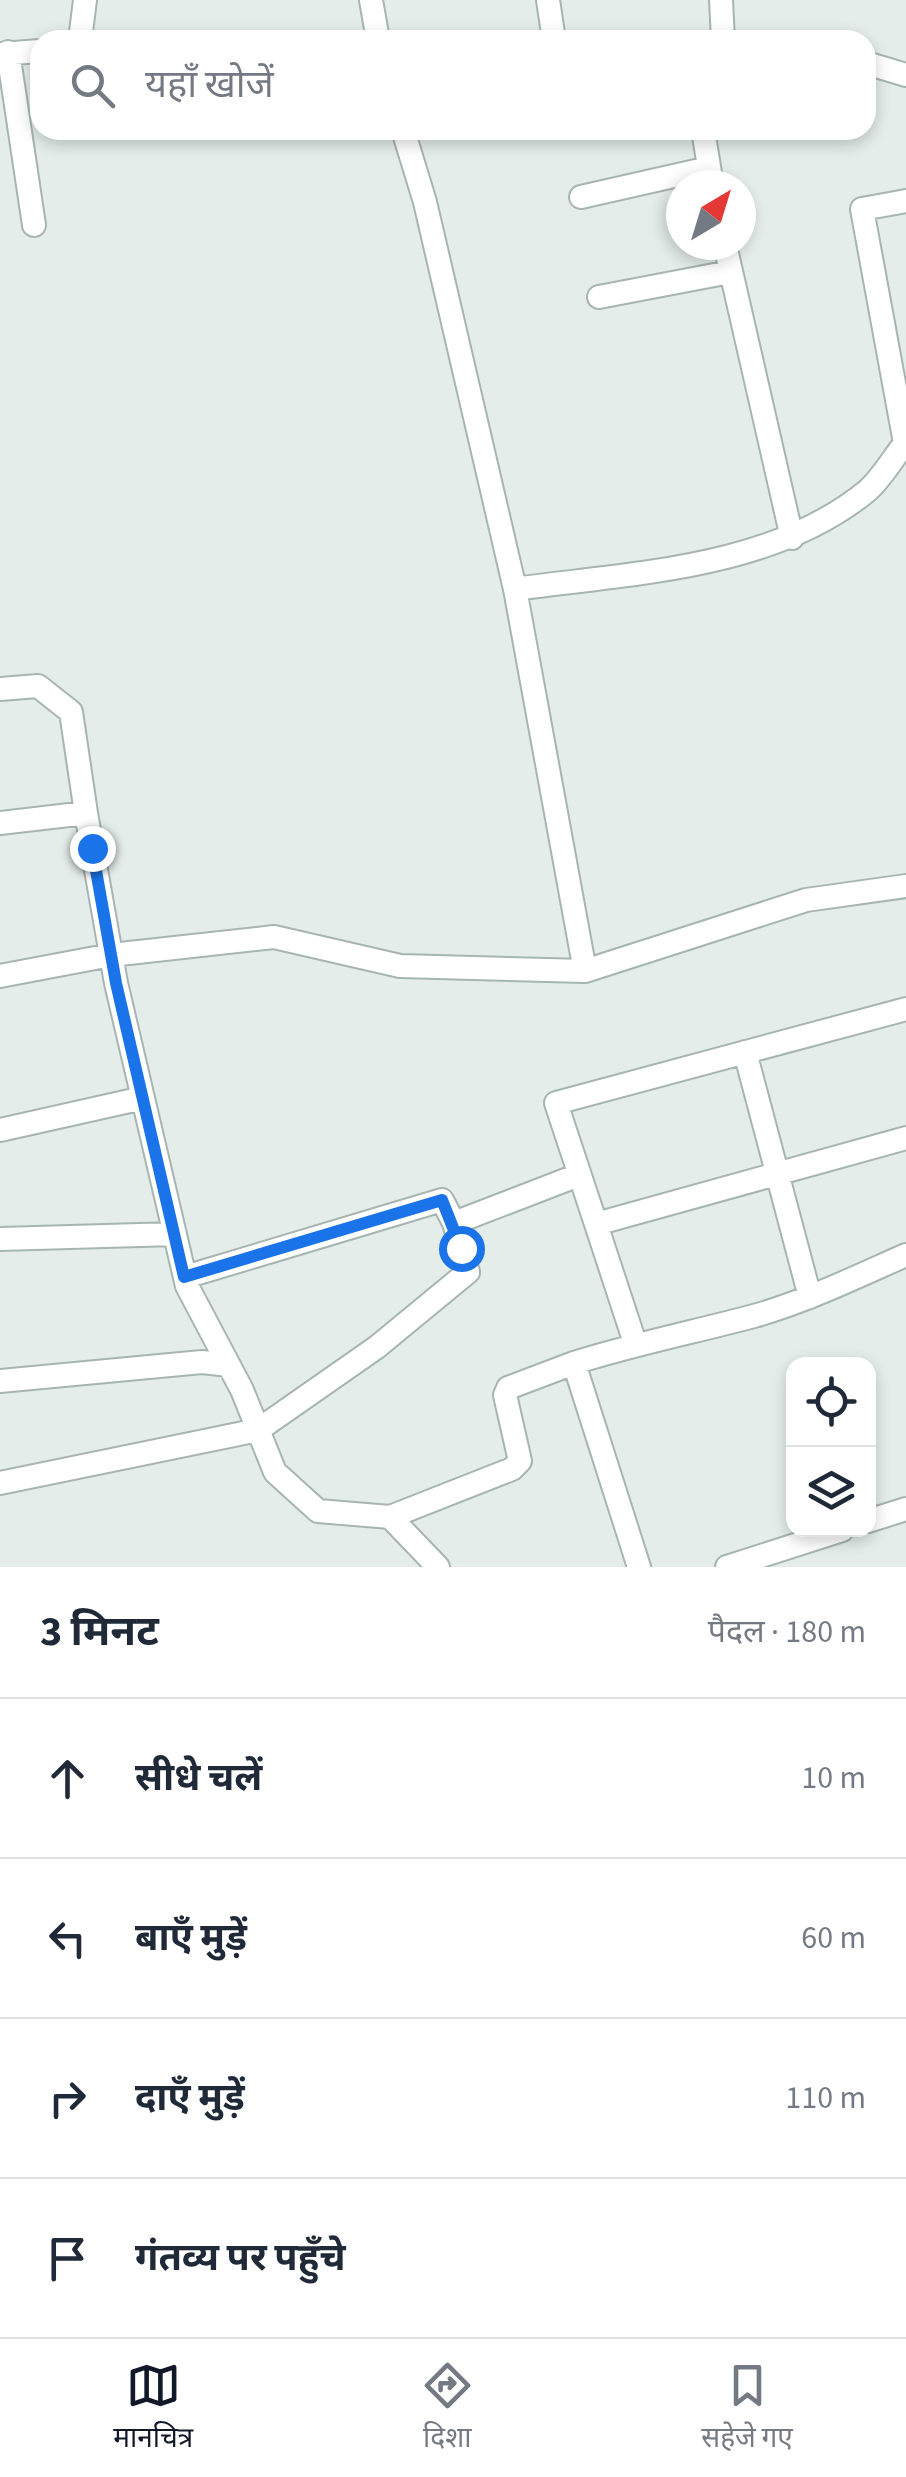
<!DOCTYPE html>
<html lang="hi">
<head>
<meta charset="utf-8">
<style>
	body { margin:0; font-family:"Source Sans 3","Noto Sans Devanagari",sans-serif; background:#f6f6f7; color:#1f2937 }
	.controls { position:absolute; right:30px; bottom:30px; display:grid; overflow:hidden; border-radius:20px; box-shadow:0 5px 15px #0003 }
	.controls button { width:90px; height:90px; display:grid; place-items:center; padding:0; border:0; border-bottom:2px solid #e0e1e3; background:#fff; color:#1f2937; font:50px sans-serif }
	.compass { position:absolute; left:666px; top:170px; width:90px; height:90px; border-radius:50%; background:#fff; box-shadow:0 5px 15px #0003; rotate:38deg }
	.stop { position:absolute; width:30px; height:30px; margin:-22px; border:8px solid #1a73e8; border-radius:50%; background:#fff }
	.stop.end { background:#1a73e8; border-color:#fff; box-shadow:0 2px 10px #0008 }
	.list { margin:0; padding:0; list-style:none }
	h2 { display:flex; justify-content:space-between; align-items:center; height:130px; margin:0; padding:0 40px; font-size:42px }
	h2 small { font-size:32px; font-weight:400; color:#747a83 }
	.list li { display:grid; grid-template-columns:65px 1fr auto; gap:30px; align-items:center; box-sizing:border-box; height:160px; padding:0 40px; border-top:2px solid #e0e1e3 }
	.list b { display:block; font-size:38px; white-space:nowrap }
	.list em { font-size:32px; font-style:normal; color:#747a83 }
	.icon { flex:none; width:55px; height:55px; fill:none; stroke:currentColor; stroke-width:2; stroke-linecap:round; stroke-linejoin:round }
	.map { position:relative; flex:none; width:906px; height:1567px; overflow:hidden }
	.search { position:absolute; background:#fff; box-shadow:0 5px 15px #0003; left:30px; right:30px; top:30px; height:110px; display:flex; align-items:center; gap:25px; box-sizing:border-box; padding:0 35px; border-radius:30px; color:#747a83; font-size:38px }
	.sheet { height:770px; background:#fff }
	nav { display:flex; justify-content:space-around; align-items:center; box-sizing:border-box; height:140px; border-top:2px solid #e0e1e3; background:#fff; font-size:28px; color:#747a83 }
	nav a { display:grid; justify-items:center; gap:5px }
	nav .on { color:#111827 }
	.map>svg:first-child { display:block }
</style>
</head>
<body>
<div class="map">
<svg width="906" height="1567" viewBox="0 0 906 1567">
	<rect width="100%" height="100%" fill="#e4edea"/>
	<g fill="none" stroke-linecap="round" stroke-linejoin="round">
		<g stroke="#a7b5b2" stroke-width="26">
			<path id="minor" d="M371,0l7,40
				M548,0l6,40
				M721,0l2,40
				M80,40l5,-40
				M8,52l26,173
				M0,54l40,-3
				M866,63l40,12
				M403,130l22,72 90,387
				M703,130l9,55
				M581,197l128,-29
				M906,201l-44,8 43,234c-12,15 -23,35 -38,48 -95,78 -235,82 -352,98l70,382 221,-71 100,-14
				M725,245l67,293
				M599,297l131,-25
				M0,689l38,-3 33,26 15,101
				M0,823l86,-10 30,170 71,303 55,104 33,82 43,39 72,6 48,50
				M0,976l111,-21 163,-18 126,29 185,5
				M906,1009l-350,94 40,121 310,-86
				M745,1052l65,245
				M0,1130l143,-32
				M454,1223l122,-47
				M596,1224l39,119
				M0,1239l175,-5
				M0,1381l202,-19 27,3
				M0,1483l258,-53 119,-83 91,-75 -14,-49 -12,-23 -257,77
				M390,1517l122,-48 8,-8 -15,-66 3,-7 66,-25
				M868,1521l38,-12
				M639,1567l-65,-204c60,-19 120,-31 180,-47 53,-15 102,-39 152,-61
				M727,1567l115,-37"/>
		</g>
		<use href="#minor" stroke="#fff" stroke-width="22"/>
	</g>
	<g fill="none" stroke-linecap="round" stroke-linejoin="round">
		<path stroke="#1a73e8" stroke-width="12" d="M92,848l24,135 68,294 258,-77 19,48"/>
	</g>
</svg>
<div class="controls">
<button><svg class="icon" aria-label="locate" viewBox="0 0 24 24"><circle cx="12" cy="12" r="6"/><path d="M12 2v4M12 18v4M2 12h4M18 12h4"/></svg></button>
<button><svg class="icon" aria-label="layers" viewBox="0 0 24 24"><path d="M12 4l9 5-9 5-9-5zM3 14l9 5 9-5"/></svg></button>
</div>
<svg class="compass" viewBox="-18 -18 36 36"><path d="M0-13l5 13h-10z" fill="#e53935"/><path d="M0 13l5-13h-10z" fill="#747a83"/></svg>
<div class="stop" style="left:461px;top:1248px"></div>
<div class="stop end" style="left:92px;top:848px"></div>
<div class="search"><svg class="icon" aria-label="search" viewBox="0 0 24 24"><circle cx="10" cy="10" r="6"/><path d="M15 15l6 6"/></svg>यहाँ खोजें</div>
</div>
<section class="sheet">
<h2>3 मिनट<small>पैदल · 180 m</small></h2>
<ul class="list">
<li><svg class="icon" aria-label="ahead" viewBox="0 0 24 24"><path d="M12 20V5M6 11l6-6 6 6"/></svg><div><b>सीधे चलें</b></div><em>10 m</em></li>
<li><svg class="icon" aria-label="left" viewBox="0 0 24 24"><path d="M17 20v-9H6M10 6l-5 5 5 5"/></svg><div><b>बाएँ मुड़ें</b></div><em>60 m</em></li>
<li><svg class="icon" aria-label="right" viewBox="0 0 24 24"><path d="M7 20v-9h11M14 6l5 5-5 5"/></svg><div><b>दाएँ मुड़ें</b></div><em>110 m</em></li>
<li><svg class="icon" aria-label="arrive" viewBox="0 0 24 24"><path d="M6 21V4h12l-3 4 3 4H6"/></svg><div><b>गंतव्य पर पहुँचे</b></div></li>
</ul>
</section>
<nav>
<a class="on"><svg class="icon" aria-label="map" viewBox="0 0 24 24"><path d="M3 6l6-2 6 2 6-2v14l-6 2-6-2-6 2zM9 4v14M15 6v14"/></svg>मानचित्र</a>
<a><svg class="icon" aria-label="directions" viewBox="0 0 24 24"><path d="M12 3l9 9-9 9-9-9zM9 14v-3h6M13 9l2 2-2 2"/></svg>दिशा</a>
<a><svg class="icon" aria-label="saved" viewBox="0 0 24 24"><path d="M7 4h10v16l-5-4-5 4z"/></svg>सहेजे गए</a>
</nav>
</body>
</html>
